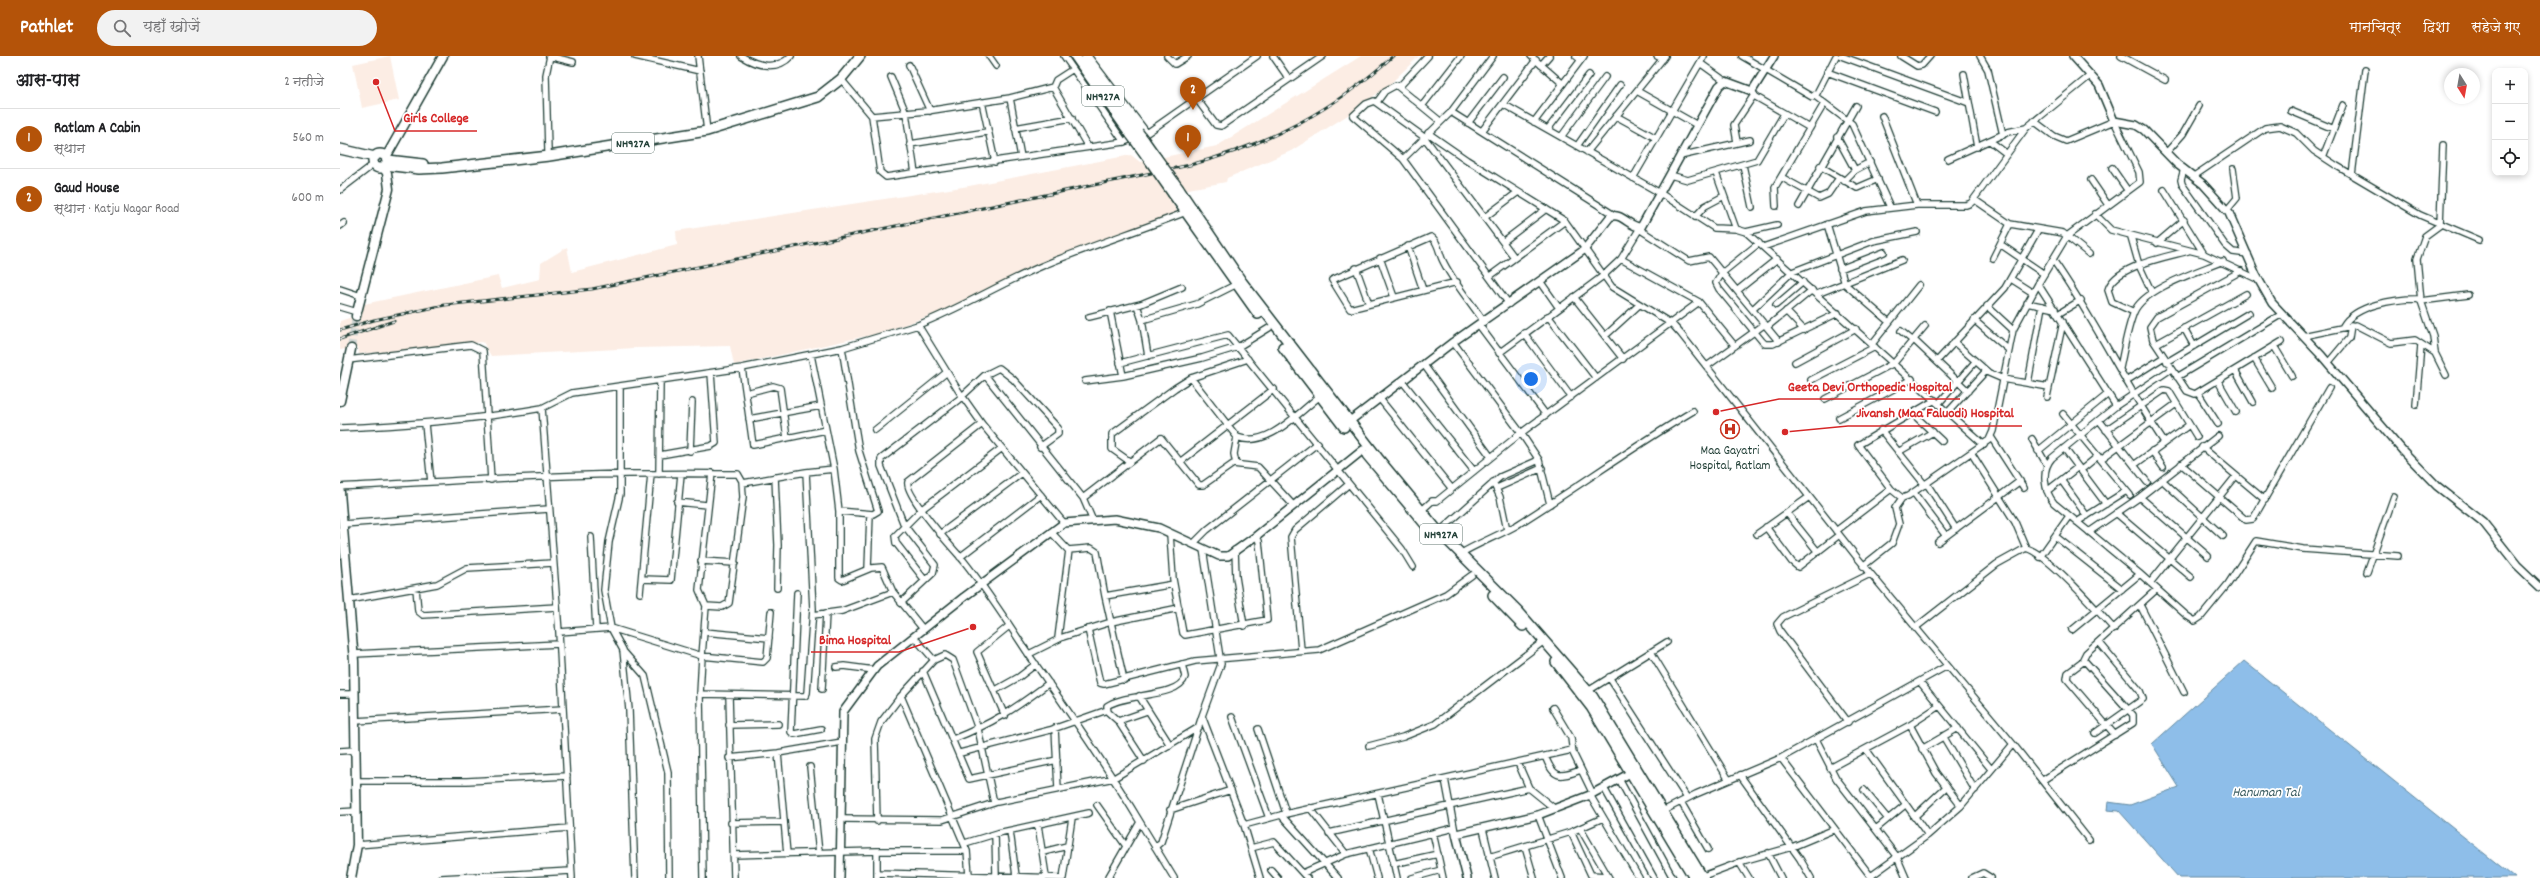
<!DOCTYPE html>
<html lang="hi">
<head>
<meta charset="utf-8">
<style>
	body { margin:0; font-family:Dekko,"Playpen Sans Deva",sans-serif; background:#f2f2f2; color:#202124 }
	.controls { position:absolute; right:12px; top:12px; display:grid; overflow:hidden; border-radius:8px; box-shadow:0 2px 6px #0003 }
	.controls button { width:36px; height:36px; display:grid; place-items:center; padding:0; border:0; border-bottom:1px solid #e0e0e0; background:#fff; color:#202124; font:20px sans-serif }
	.compass { position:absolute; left:2104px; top:12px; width:36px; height:36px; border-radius:50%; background:#fff; box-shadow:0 2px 6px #0003; rotate:169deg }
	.you { position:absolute; left:1191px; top:323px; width:14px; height:14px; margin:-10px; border:3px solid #fff; border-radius:50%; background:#1a73e8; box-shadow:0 0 0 6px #1a73e833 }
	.badge { display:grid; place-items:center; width:26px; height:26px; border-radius:50%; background:#b45309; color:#fff; font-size:13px; font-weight:700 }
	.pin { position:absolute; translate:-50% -33px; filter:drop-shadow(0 1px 2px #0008) }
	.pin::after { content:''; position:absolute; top:21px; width:14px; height:12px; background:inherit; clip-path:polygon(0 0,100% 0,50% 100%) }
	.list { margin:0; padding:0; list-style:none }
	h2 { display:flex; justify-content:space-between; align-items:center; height:52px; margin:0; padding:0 16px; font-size:17px }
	h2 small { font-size:13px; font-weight:400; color:#757577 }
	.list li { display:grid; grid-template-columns:26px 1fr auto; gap:12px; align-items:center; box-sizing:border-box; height:60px; padding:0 16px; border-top:1px solid #e0e0e0 }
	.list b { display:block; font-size:15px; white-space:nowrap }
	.list p { margin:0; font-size:13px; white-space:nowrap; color:#757577 }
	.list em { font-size:13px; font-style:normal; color:#757577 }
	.icon { flex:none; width:22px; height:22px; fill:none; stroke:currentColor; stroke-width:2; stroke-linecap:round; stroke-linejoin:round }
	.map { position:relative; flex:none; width:2200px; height:822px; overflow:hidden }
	header { display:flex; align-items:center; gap:24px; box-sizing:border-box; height:56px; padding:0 20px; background:#b45309; color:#fff }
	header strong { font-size:19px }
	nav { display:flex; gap:22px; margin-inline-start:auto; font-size:14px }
	.search { width:280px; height:36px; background:#f2f2f2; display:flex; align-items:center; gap:10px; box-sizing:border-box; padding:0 14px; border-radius:22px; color:#757577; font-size:15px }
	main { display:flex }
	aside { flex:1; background:#fff }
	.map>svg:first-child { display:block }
</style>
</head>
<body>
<header>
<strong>Pathlet</strong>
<div class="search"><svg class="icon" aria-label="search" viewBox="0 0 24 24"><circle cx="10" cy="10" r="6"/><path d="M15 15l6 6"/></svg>यहाँ खोजें</div>
<nav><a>मानचित्र</a><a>दिशा</a><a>सहेजे गए</a></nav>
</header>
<main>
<aside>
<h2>आस-पास<small>2 नतीजे</small></h2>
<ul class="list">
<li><span class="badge">1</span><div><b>Ratlam A Cabin</b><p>स्थान</p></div><em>560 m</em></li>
<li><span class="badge">2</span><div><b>Gaud House</b><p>स्थान · Katju Nagar Road</p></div><em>600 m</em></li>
</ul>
</aside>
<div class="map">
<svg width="2200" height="822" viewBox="0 0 2200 822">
	<rect width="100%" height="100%" fill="#fff"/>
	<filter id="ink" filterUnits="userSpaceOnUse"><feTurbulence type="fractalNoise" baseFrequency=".025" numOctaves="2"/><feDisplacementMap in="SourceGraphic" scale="8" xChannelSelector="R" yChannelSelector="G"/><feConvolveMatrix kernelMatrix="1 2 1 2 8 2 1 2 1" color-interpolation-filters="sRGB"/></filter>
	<g filter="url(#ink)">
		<path fill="#fcede4" d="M50,0l9,44 -37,8 -9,-44z
			M1021,0h58l-29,28 -39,29 -60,38 -64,27 -1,4 -43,8 -16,5 11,18 -59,20 -118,49 -49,26 -72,25 -146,32 -4,-19 -94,2 -145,8 -8,-14 -124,12 -1,-7 -18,3v-29l21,-7 3,-10 134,-28 4,12 38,-9 1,-16 26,-16 5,25 105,-27 -1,-14 293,-45 162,-31 9,7 77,-16z"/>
		<path fill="#8ebee9" stroke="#628aa1" d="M1904,605l271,217h-336l-60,-67 -12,-1 1,-8 22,3 49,-18 -27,-43z"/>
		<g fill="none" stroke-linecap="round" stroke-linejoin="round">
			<path stroke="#d2d8d6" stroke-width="8" stroke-dasharray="8 4" stroke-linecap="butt" d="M11,293l5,-33"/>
			<g stroke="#1f3d34" stroke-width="8">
				<path id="minor" d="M209,0l24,6
					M295,0l65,15
					M358,0l9,75
					M401,0c16,10 36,15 50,0
					M649,0l7,10
					M724,0l60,86
					M748,0l59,77
					M827,0l8,8 13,-8
					M933,0l16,23
					M1191,0l32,28
					M1236,0l5,4
					M1317,0l6,3
					M1402,0l70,41 5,-4 19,-37
					M1501,0l128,47
					M1561,0l16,10 5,-1 8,-9
					M1640,0l8,14 15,65
					M1781,0l44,24
					M1360,7l25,18
					M569,9l21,46
					M1201,9l8,-9
					M733,13l-17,11 -3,7 35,60
					M1487,16l108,40
					M1624,18l13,73
					M551,21l15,36 9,60
					M501,23l31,37 8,56 6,5 238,-35 23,-9 110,-77
					M1059,31l29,-31
					M1297,35l60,34
					M1412,35l4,6 54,31
					M1475,40l37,28 38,83
					M670,42l43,-11
					M856,42l20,27 5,1 102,-70
					M642,46l13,60
					M1037,46l8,-11 11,-6 44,36
					M1163,48l157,89 54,35 22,1 10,3 238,213
					M1082,50l39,-50
					M1951,55l43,18
					M1111,56l163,103
					M532,60l55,-5 83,-13 11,59
					M1276,60l40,22
					M1542,60l35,89
					M1194,66l50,-66
					M1128,67l35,-46
					M675,72l57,-10
					M1208,73l41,-54
					M1142,75l54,-71
					M1088,77l39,27 98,61 47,66 60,37 9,10 175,222 157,188 76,96
					M1221,81l44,-60
					M1497,81l18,33
					M1650,85l17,13
					M1397,86l-3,-17 20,-30
					M570,88l77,-12
					M2103,89l-3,80 -15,11 -8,23 4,42 47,-6
					M1237,90l43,-61
					M208,95l-2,-76 4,-19
					M1247,96l78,-96
					M1826,97l17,-19 16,-28
					M1340,100l70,-16
					M1983,101l20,-52
					M1063,103l48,-47 42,-56
					M1608,103l60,-27 18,-4
					M1403,109l9,42
					M1480,110l37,22 21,-9
					M1772,112l16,23
					M1844,113l-3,11 1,4 43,61 8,7 15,2
					M1376,117l20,56
					M1330,119l18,5 69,-20 27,-46
					M2012,119l13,-105
					M1854,120l71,-48 15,-2 16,7 18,18 23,15 83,49 59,25
					M1441,121l38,21 9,-4 11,-16
					M1293,122l71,-122
					M1751,124l17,25
					M1504,125l11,-11 15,-8
					M0,134l34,-26
					M1824,134l40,64
					M1635,144l35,24 53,9 26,21
					M1436,150l-1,-19 49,-83
					M1459,150l57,-100
					M1887,154l10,-12 -4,-29
					M1755,158l16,16 93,24 55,26
					M1145,161l33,-25
					M1355,161l10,-11 19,-10
					M1487,168l18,60 44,38
					M0,170l4,-3
					M1299,173l50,32 20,-4 70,85
					M1406,176l31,-7
					M1791,181l8,28 13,28
					M1164,185l42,-32
					M1419,187l-37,30 -6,10 3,6 43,52 3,3h8l65,-31
					M1817,187l27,-23
					M1660,188l44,30
					M1068,190l15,44
					M1423,191l103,-36 51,-6h49l5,-2 55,-75 65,-53
					M1040,202l14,39
					M1653,202l17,-34
					M1281,203l78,43 36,44
					M1713,204c41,58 71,123 111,182
					M1016,212l13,36
					M1500,213l44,-17
					M1901,215l-84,46 -7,10 3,13 34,51 8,3 86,-52
					M1150,220l75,-55
					M1671,223l22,14
					M1200,225l19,27
					M1117,226l-107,27 -18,-29 99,-43c7,4 8,15 11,22 10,22 28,42 42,63
					M1698,228l78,122
					M0,233l21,7
					M1398,234l39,-31
					M1477,238l85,-34
					M1234,241l49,62
					M1687,247l28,6
					M1169,248l-106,-145 -50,-43 13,-12 8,-3 50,36 90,120
					M797,249l5,15 6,36
					M1436,249l27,-23
					M1647,250l26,24
					M0,251l17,5
					M1413,253l39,-37 81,-31 44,-9
					M770,255l13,65
					M1446,255l18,19
					M1794,256l-22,-10 -4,-12c6,-24 58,-33 80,-39
					M1718,258l23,-14
					M1208,260l48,62
					M749,261l52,-13 41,-17
					M802,264l55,-16 38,-19
					M1634,264l35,30
					M1139,269l67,90
					M2003,270c12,-21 52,-27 74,-27l4,2 12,35 2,17
					M1427,271l45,-37
					M1844,272l10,18
					M1561,275l12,10
					M1184,277l47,64
					M1265,280l34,-31
					M1963,280l53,-11 35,18 24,-3 20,13 11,22
					M1574,284l54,51
					M1113,286l68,91 18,27 11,44
					M1614,286l35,31 14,6 46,8
					M1532,288l47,-59
					M1816,288l90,-50
					M1934,290l18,30
					M1159,297l104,-77 18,-17 19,-31
					M1914,302l18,30
					M8,304l123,-15 12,6 8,129
					M1597,305l68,-73 33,-58
					M1455,306l61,-33
					M1827,306l82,-49
					M780,307l108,-28 174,214 11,18
					M1988,307l21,-25 2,-13
					M1084,309l67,92
					M1367,310l58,-42
					M402,312l11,77 73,-15
					M1780,312c4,-18 7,-39 14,-56 10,-24 66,-41 89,-51
					M1831,313l-55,37 -64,52c-11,12 -8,33 2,45l85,70 48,43 8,5 6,-4 27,-33 28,-43 47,8 95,7
					M1895,314l18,32
					M645,319l98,123 10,23
					M1837,321l105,-63
					M851,322l46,59c30,12 61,-24 83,-41
					M1471,324l64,-33
					M745,325l38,-5 79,-18 36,-11 31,-19
					M1786,325l38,-24
					M1878,325l18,31
					M1063,326l71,89
					M1688,327l14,-77
					M280,330v108l-11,48 -5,48 7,38 91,28 -2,38 105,2 2,-3 6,-84 -7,-137 28,-3 -23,-114
					M406,337l27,-7 7,2 7,50
					M1858,337l20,31
					M1707,341l16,-75
					M1040,343l72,90
					M1485,343l69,-36 31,-37
					M1595,344l-77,45 33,44 11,9 6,-2 81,-56 4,-9 20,-101 25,-46 29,-48 73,-54 -1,-10 -25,-51 -48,20 -12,-5 -20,-15
					M1599,347l36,-41
					M2076,349l5,-60
					M1608,356l38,-41
					M1572,357l30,28
					M1723,358l67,81
					M1499,362l73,-39
					M409,363l72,-13
					M1759,364l48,62
					M85,368l6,58
					M642,368l-74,58c-4,12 45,67 55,78 24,30 45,63 66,95 39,55 77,110 111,167
					M0,372c68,-3 135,-8 202,-20
					M535,374l72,-58
					M1541,374l44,55
					M1766,374l58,-40 5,1 28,46
					M1651,381l33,51
					M1692,383l15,26
					M1862,391l63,53
					M1724,392l42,56
					M350,395l2,-49
					M1698,395l70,-57
					M1812,395l11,16
					M1558,396l35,-20
					M1632,398l43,68 11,26
					M320,399l51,-9 5,-3 -5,-70
					M1761,403l75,-55
					M789,405l-17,-12v-15l63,-46 16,-10 57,-19
					M840,406l94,-73
					M896,408l-2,-10 3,-17
					M1841,408l65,56 7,-1 76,-131
					M1794,409l55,-40
					M494,413l5,42v67l3,2 29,-12 11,-1 11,25 30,37
					M1741,414l17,-14
					M319,418l1,-93
					M435,421l3,68 -1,43
					M1721,424l26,36
					M1822,424l61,56
					M1153,426l7,15 7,33
					M403,427l63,-11
					M1587,428l29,45
					M0,431c133,-7 265,-16 398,-13l4,7 1,16 -14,106 -7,4 -16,-1 -7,-16 13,-117
					M1157,432l45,-20
					M1707,435l31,-24
					M1574,437l32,43
					M1800,441l68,59
					M743,442l78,-60 38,47h4l30,-21 25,3 35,38
					M337,446l30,3
					M499,455l34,3 5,-3 -19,-60 -17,-103
					M1081,455l11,-10h5l84,-68 178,-131
					M1447,457l31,39
					M1776,457l75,64
					M1737,466l49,-31
					M724,467l-82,-99 -24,-34 -40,-65c43,-17 82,-41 124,-59 47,-20 96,-35 144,-54
					M3,468l206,-15
					M1426,471l26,35 6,5 41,-32
					M1496,475l55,-42
					M711,476l17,18 23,-2 6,4 8,44 19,84
					M1099,476l61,-55 39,-17
					M1749,476l51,-35 78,-61
					M600,478l82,-61
					M830,478l3,45 10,54 2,2 82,-15 -8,-79 -3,-5
					M1417,478l52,-37
					M1715,480l67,53
					M251,481l5,92
					M1598,486l82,-61
					M853,488l14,-14 111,-87
					M863,493l18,115 -19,52 42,109 16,53
					M895,494l1,27 8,49
					M1120,498c18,-11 38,-18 57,-29 59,-37 116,-78 176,-114
					M620,501l81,-62
					M1700,501l29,-41
					M361,505l34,2
					M1523,510l29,-23 7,-19 -4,-16 7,-10
					M528,513l2,-55
					M2027,516l27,-76
					M302,523l29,1 10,-106
					M584,523l-28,-36 -1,-7 27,-27 80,-61
					M1810,527l86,-107
					M76,532l2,23 5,4 134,-8
					M300,537l11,-119
					M457,537l-6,139 3,2 27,-5
					M765,540l69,-12
					M9,544l88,-16 30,-16 86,-5
					M561,547l32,-30 2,-8 -31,-40 -23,-59v-7l77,-59 27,-25 14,-7 14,11 45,49v6l-18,13
					M1800,549l44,87
					M366,550l-4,50 61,6 4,-4 4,-46
					M473,559l29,-4 51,-19
					M1575,572l82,-64 29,-16c22,6 71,62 88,81
					M748,573l12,54 4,1 91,-23 124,-11 127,-56 26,-19
					M1732,574l68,-56
					M219,576l-17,-224 30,-15 170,-25 100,-20 76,-23
					M364,576l65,6
					M574,581l20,23
					M718,582l11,-88
					M961,594l-10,-113 4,-7 54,-46
					M283,595l22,25 23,96 1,106
					M1311,596l78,128
					M14,598l205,-10
					M689,598l34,-17 48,-15 68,-14
					M1744,605l-16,12 -1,6 48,56
					M496,611l8,-1 30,4
					M583,615l46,108 88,-19
					M1269,621l78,121
					M1580,626l71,87
					M482,633l4,-76
					M654,635l25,-14 17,-13
					M1248,635l79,-49
					M0,638h15
					M360,638l3,184
					M389,639l5,183
					M561,640l66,155
					M799,640l31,49
					M1213,652l18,30 2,15 20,41
					M665,660l-28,-64 32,-26
					M892,661l37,101
					M15,665l208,-12
					M778,665l29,-10
					M1508,666l-68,-91 -3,-7 6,-7 87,-43
					M389,669l49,-1
					M1570,669l26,48 25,33
					M715,672l3,61
					M918,673l28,84
					M1755,677l48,-34 -3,-8 -41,-49
					M1603,680l32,54
					M613,683c39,-15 63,-31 96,-56
					M1476,683l20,39 61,79 9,21
					M1029,690l34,-9 32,-13 105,-80
					M1526,693l62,86
					M1582,693l36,-21
					M0,695l15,-1
					M438,697l9,101
					M620,697l90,-23 57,-20
					M1205,700c9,23 14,22 36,14
					M389,702l49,-5 64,-11
					M1441,702l91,120
					M804,705l-26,-40 -10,-9 -1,-6c17,-13 72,-8 78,-29l-3,-13
					M1178,707l11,25 26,21
					M470,711l9,86
					M1490,712l80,-43 29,-19
					M1400,719l60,84 11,19
					M1105,723l10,53
					M1279,723l54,99
					M1703,724l90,-57v-8l-50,-56 3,-6 71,-64
					M16,725h111l100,-5
					M1264,732l50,90
					M1524,734l24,29
					M1038,738l19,84
					M1250,739l49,83
					M1341,746l27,47
					M757,749l29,41
					M970,752l36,46 108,-26
					M830,754l61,-20
					M0,756l16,-1
					M1321,756l35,-18 85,-36 166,-92
					M941,759l57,63
					M1198,759l24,63
					M1574,761l31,-29
					M501,763l101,1 55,-18 117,-24 85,-51
					M537,765l-2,-82 6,-17 20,-26 33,-36 11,-5 8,5 25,69 16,74
					M391,767l53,-1
					M698,769l8,51
					M904,769l37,-10 291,-65
					M1240,772l29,50
					M1143,773l12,49
					M1536,773l29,-24
					M670,775l6,45
					M1231,776l20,43 16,1
					M989,777l200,-45
					M1093,777l10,45
					M655,778l1,41
					M625,787l33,-10 91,-20
					M17,789l212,-17
					M815,791l6,-5 41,-126
					M1185,791l9,31
					M911,792l23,-6 33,36
					M1029,792l8,30
					M537,795h90l2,24
					M703,796l24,-6
					M1428,797l13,25
					M393,799l144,-4v27
					M1149,801l82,-25 32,-14
					M1399,806l10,16
					M1053,808l45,-10
					M931,814l7,8
					M537,817l185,5
					M963,817l43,-19
					M1363,820l43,-16 46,-13 43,-18
					M1531,820l57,-41 33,-29 52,-62
					M101,822l130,-7
					M232,822l-13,-246 52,-4 12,22 6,60 6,168
					M723,822l9,-60
					M768,822l32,-56 34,56
					M1072,822l29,-8
					M1632,822l11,-5 8,5"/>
			</g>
			<g stroke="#1f3d34" stroke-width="10">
				<path id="tertiary" d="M1733,0l26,29 15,36 22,4 8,5 33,34 26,20 26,29 27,62 16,28 50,53 81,95 34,35 46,36 34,43 23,22
					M1006,368l107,-82 131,-92 26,-33c11,-6 20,11 31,10l78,-141 6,-5 27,10 22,-35
					M500,822l3,-166 34,-46 87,-69 100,-74 51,-4 44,9 60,28h9l28,-20 107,-86
					M1127,822l-11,-44 82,-19 52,-20 44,-24"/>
			</g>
			<g stroke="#1f3d34" stroke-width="11">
				<path id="secondary" d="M46,101l57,-101
					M16,260l33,-127 -2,-16 -4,-6
					M0,345l11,-52
					M0,436l14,169 3,184 -6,33"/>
			</g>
			<g stroke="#1f3d34" stroke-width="12">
				<path id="trunk" d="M735,0l56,79
					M745,4l53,72
					M804,84l12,17
					M797,87l13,18
					M0,93l35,8
					M33 105a7 7 0 1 1 14 0a7 7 0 1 1-14 0Z
					M48,104l35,4
					M45,109l34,4 23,-1 107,-12 158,-25 111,-34 23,-18 19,-23
					M839,133l63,93 136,176 61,74 79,79 75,86 110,181
					M833,138l85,120
					M943,291l61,80
					M1027,399l68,81
					M1153,539l30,31
					M1216,606l35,45 103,171"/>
			</g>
			<use href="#minor" stroke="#fff" stroke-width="5.5"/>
			<use href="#tertiary" stroke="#fff" stroke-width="7"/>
			<use href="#secondary" stroke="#fff" stroke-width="8"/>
			<use href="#trunk" stroke="#fff" stroke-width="9"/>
			<g stroke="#1f3d34" stroke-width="3">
				<path id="rail" d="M0,274l34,-10 71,-15 147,-16 598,-124c79,-21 143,-54 203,-109
					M0,283l54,-18"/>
			</g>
			<use href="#rail" stroke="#fff" stroke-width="1.5" stroke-dasharray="4.5" stroke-linecap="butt"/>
			<g stroke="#1f3d34" stroke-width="12" stroke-linecap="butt">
				<path id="trunk-bridge" d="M798,76l6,8
					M791,79l6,8
					M816,101l23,32
					M810,105l23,33"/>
			</g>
			<use href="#trunk-bridge" stroke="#fff" stroke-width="9"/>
		</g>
	</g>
	<defs>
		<g id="hospital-ring" transform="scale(1)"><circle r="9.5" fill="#fff" stroke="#c8321e" stroke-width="1.5"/><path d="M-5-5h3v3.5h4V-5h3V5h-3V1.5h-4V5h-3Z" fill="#c8321e"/></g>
	</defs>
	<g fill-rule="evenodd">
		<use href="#hospital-ring" x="1390" y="373"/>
	</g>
	<g text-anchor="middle" stroke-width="3.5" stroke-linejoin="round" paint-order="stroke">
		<g fill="#fff" stroke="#627771" stroke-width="1">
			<rect x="742" y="30" width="42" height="20" rx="3"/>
			<rect x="272" y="77" width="42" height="20" rx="3"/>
			<rect x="1080" y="468" width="42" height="20" rx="3"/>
		</g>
		<g font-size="12" font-weight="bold" fill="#1f3d34">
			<text x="763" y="44">NH927A</text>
			<text x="293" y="91">NH927A</text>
			<text x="1101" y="482">NH927A</text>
		</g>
		<g font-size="13" fill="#1f3d34" stroke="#fff">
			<text x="1390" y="398">Maa Gayatri<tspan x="1390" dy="15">Hospital, Ratlam</tspan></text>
		</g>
		<g font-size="14" font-style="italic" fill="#3b5d61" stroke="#fff">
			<text x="1926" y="740">Hanuman Tal</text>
		</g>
	</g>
	<path fill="none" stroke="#d62828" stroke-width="1.5" d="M36 26L55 75H137M1376 356L1439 343H1620M1445 376L1508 370H1682M633 571L559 596H471"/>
	<g fill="#d62828" stroke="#fff" stroke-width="1.5">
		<circle cx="36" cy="26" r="4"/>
		<circle cx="1376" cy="356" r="4"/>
		<circle cx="1445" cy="376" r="4"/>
		<circle cx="633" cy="571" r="4"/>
	</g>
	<g font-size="14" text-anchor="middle" font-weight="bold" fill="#d62828" stroke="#fff" stroke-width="3.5" stroke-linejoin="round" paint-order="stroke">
		<text x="96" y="66">Girls College</text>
		<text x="1530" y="335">Geeta Devi Orthopedic Hospital</text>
		<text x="1595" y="361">Jivansh (Maa Faluodi) Hospital</text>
		<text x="515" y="588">Bima Hospital</text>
	</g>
</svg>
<div class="controls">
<button>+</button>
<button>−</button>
<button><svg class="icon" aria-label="locate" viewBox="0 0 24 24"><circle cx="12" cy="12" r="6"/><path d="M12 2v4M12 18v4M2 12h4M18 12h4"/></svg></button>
</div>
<svg class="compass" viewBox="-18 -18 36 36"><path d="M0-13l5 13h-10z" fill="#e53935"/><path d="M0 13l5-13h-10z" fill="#757577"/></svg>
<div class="you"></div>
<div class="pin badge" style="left:848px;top:102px">1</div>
<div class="pin badge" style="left:853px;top:54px">2</div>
</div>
</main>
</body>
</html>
